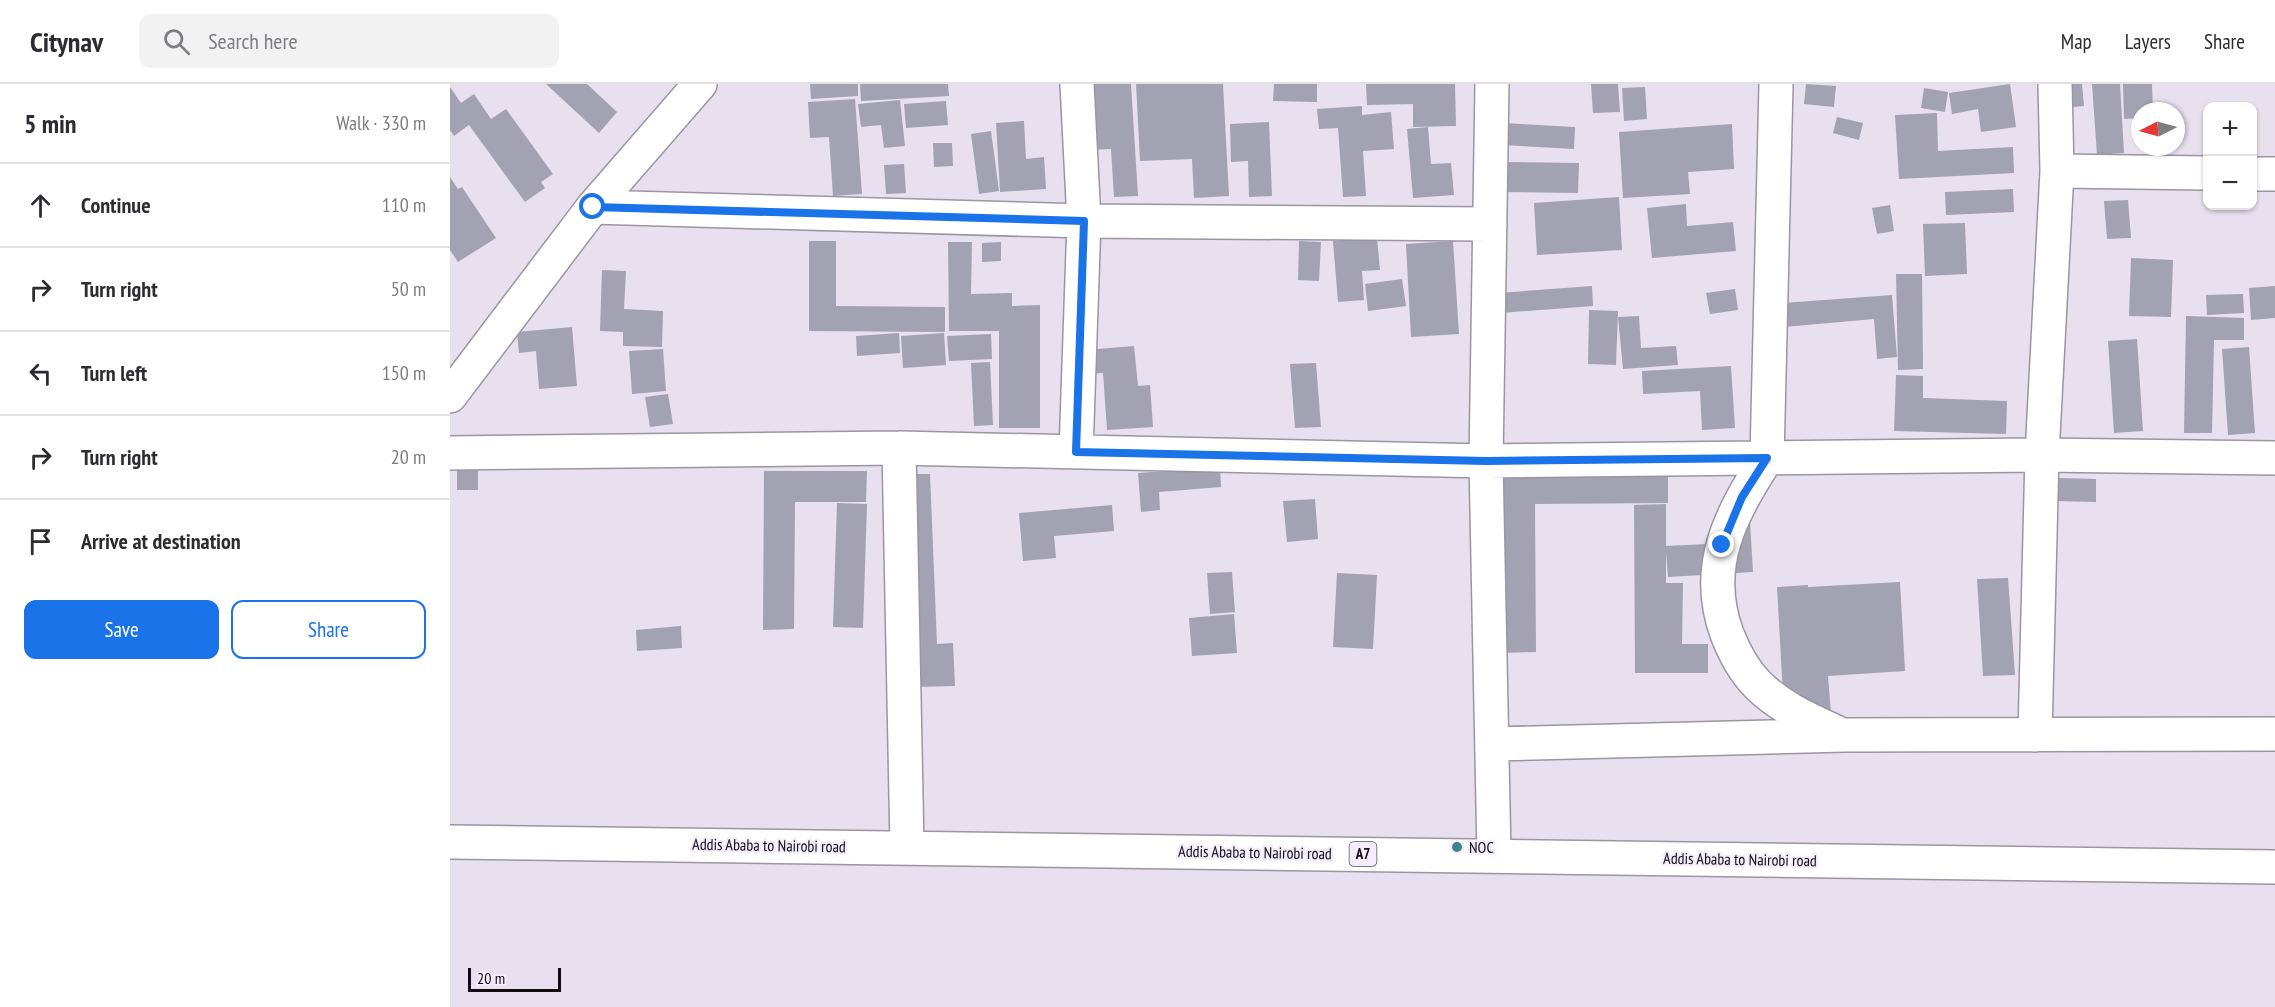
<!DOCTYPE html>
<html lang="en">
<head>
<meta charset="utf-8">
<style>
	body { margin:0; font-family:"PT Sans Narrow",sans-serif; background:#f2f2f3; color:#2b2b33 }
	.controls { position:absolute; right:18px; top:18px; display:grid; overflow:hidden; border-radius:12px; box-shadow:0 2px 4px #0004 }
	.controls button { width:54px; height:54px; display:grid; place-items:center; padding:0; border:0; border-bottom:2px solid #e1e1e2; background:#fff; color:#2b2b33; font:30px sans-serif }
	.compass { position:absolute; left:1681px; top:18px; width:54px; height:54px; border-radius:50%; background:#fff; box-shadow:0 2px 4px #0004; rotate:264deg }
	.scale { position:absolute; left:18px; bottom:15px; width:93px; box-sizing:border-box; padding-left:6px; border:3px solid #100d12; border-top:0; font-size:16px; line-height:21px; white-space:nowrap; color:#100d12; -webkit-text-stroke:4px #f5ecfd; paint-order:stroke }
	.stop { position:absolute; width:18px; height:18px; margin:-14px; border:4px solid #1a73e8; border-radius:50%; background:#fff }
	.stop.end { background:#1a73e8; border-color:#fff; box-shadow:0 2px 6px #0008 }
	.list { margin:0; padding:0; list-style:none }
	h2 { display:flex; justify-content:space-between; align-items:center; height:78px; margin:0; padding:0 24px; font-size:26px }
	h2 small { font-size:20px; font-weight:400; color:#7c7c81 }
	.list li { display:grid; grid-template-columns:39px 1fr auto; gap:18px; align-items:center; box-sizing:border-box; height:84px; padding:0 24px; border-top:2px solid #e1e1e2 }
	.list b { display:block; font-size:22px; white-space:nowrap }
	.list em { font-size:20px; font-style:normal; color:#7c7c81 }
	.actions { display:flex; gap:12px; padding:18px 24px }
	.actions a { flex:1; padding:14px 0; border:2px solid #1a73e8; border-radius:12px; text-align:center; font-size:21px; color:#1a73e8 }
	.actions .main { background:#1a73e8; color:#fff }
	.icon { flex:none; width:33px; height:33px; fill:none; stroke:currentColor; stroke-width:2; stroke-linecap:round; stroke-linejoin:round }
	.map { position:relative; flex:none; width:1825px; height:923px; overflow:hidden }
	header { display:flex; align-items:center; gap:36px; box-sizing:border-box; height:84px; padding:0 30px; background:#fff; border-bottom:2px solid #e1e1e2 }
	header strong { font-size:28px }
	nav { display:flex; gap:33px; margin-inline-start:auto; font-size:21px }
	.search { width:420px; height:54px; background:#f2f2f3; display:flex; align-items:center; gap:15px; box-sizing:border-box; padding:0 21px; border-radius:12px; color:#7c7c81; font-size:22px }
	main { display:flex }
	aside { flex:1; background:#fff }
	.map>svg:first-child { display:block }
</style>
</head>
<body>
<header>
<strong>Citynav</strong>
<div class="search"><svg class="icon" aria-label="search" viewBox="0 0 24 24"><circle cx="10" cy="10" r="6"/><path d="M15 15l6 6"/></svg>Search here</div>
<nav><a>Map</a><a>Layers</a><a>Share</a></nav>
</header>
<main>
<aside>
<h2>5 min<small>Walk · 330 m</small></h2>
<ul class="list">
<li><svg class="icon" aria-label="ahead" viewBox="0 0 24 24"><path d="M12 20V5M6 11l6-6 6 6"/></svg><div><b>Continue</b></div><em>110 m</em></li>
<li><svg class="icon" aria-label="right" viewBox="0 0 24 24"><path d="M7 20v-9h11M14 6l5 5-5 5"/></svg><div><b>Turn right</b></div><em>50 m</em></li>
<li><svg class="icon" aria-label="left" viewBox="0 0 24 24"><path d="M17 20v-9H6M10 6l-5 5 5 5"/></svg><div><b>Turn left</b></div><em>150 m</em></li>
<li><svg class="icon" aria-label="right" viewBox="0 0 24 24"><path d="M7 20v-9h11M14 6l5 5-5 5"/></svg><div><b>Turn right</b></div><em>20 m</em></li>
<li><svg class="icon" aria-label="arrive" viewBox="0 0 24 24"><path d="M6 21V4h12l-3 4 3 4H6"/></svg><div><b>Arrive at destination</b></div></li>
</ul>
<div class="actions"><a class="main">Save</a><a>Share</a></div>
</aside>
<div class="map">
<svg width="1825" height="923" viewBox="0 0 1825 923">
	<rect width="100%" height="100%" fill="#e8dfef"/>
	<path fill="#a2a2b2" d="M96,0h41l30,28 -18,21z
		M360,0h48v12l-47,3z
		M410,0h88l1,12 -88,5z
		M636,0h45l7,112 -24,1 -3,-48 -21,1z
		M686,0h87l6,112 -35,2 -2,-39 -52,2z
		M824,0h43v18l-44,-1z
		M916,0h89l1,42 -43,1v-23l-46,1z
		M1141,0h27l2,28 -27,1z
		M1356,0l30,2 -2,21 -30,-3z
		M1560,0l6,43 -35,5 -3,-23 -26,5 -3,-21z
		M1609,0h23l2,22 -23,2z
		M1642,0h28l4,69 -27,2z
		M1673,0h29l1,27h-13v7l-16,1z
		M0,3l11,16 13,-9 17,25 15,-10 47,65 -12,8 4,6 -20,14 -56,-77 -15,11 -4,-6z
		M1195,3l2,32 -23,2 -2,-33z
		M1474,4l24,4 -3,20 -24,-4z
		M405,15l7,95 -29,2 -4,-59 -19,1 -2,-36z
		M450,16l5,46 -21,2 -3,-23 -20,2 -3,-23z
		M496,17l2,24 -42,3 -2,-24z
		M912,22v9l29,-3 3,37 -31,2 3,45 -23,1 -5,-69 -19,1 -2,-20z
		M1487,29l1,38 75,-4 1,26 -115,6 -4,-64z
		M1387,33l26,6 -4,17 -26,-7z
		M1802,36h3l2,34h-5z
		M574,37l2,38 18,-2 2,32 -46,3 -4,-69z
		M819,38l3,74 -23,1 -1,-36 -17,1 -1,-38z
		M1054,39l71,4 -1,22 -71,-4z
		M1282,40l2,45 -46,3 2,22 -67,4 -4,-66z
		M978,43l3,37 20,-1 3,32 -41,3 -6,-69z
		M541,47l8,60 -20,3 -8,-60z
		M483,59h19l1,23 -19,1z
		M1054,78l75,1 -1,30 -75,-1z
		M454,80l2,29 -20,1 -2,-29z
		M0,93l8,12 4,-2 34,51 -38,24 -8,-12z
		M1563,105l1,23 -68,3 -1,-23z
		M1169,113l3,53 -85,5 -3,-52z
		M1678,116l3,38 -24,1 -3,-38z
		M1236,120l1,22 46,-4 3,29 -84,7 -5,-50z
		M1440,121l4,26 -17,3 -5,-26z
		M1515,139l2,51 -42,2 -2,-52z
		M927,154l3,32 -18,1 2,29 -26,2 -5,-61z
		M359,157h27v65l109,1v25l-136,-1z
		M849,157l22,1 -2,39 -21,-1z
		M1003,157l6,93 -48,3 -5,-93z
		M498,158h24l-1,52 41,-1v13l28,-1v123h-41v-97h-50z
		M551,158v19l-19,1v-19z
		M1681,174l42,2 -2,57 -42,-1z
		M152,186l24,1 -2,38 39,2 -1,36 -39,-1v-14l-23,-1z
		M1446,190h26l1,95 -25,1z
		M952,195l4,27 -38,5 -3,-27z
		M1142,202l1,20 -93,7 -1,-20z
		M1825,202v32l-24,2 -2,-32z
		M1285,205l3,21 -28,4 -4,-21z
		M1793,210l1,19 -37,2 -1,-20z
		M1442,211l5,62 -20,2 -3,-40 -90,8 -1,-24z
		M1139,226l29,1 -2,54 -28,-1z
		M1189,232l2,32 35,-2 2,19 -55,4 -5,-52z
		M1736,232l58,2v22h-30l-2,93h-28z
		M122,243l5,59 -38,3 -3,-38 -17,2 -2,-21z
		M449,249l1,20 -43,3 -1,-20z
		M494,249l2,32 -43,3 -2,-32z
		M541,250l1,25 -43,2 -2,-25z
		M1687,255l6,92 -29,2 -6,-92z
		M684,262l4,40 12,-1 3,42 -46,3 -4,-57 -16,1 -2,-24z
		M1799,263l6,86 -27,2 -6,-86z
		M213,265l3,42 -34,3 -3,-43z
		M540,278l3,63 -19,1 -3,-63z
		M866,279l5,64 -26,1 -5,-64z
		M1281,282l4,62 -33,2 -2,-39 -57,3 -1,-23z
		M1446,291l27,1v22l84,3 -1,33 -112,-3z
		M218,310l5,30 -23,3 -5,-30z
		M7,383h21v23h-21z
		M770,383l1,20 -62,5 1,18 -19,2 -3,-39z
		M314,387h103l-1,31h-71l-1,127 -31,1z
		M456,390h24l7,170 16,-1 2,43 -39,1z
		M1218,390v29l-133,1 1,148 -35,1 -2,-178z
		M1606,394l40,1v23l-41,-1z
		M865,415l3,40 -31,3 -4,-41z
		M387,419l30,1 -4,124 -30,-1z
		M1216,420v42l61,-3 -1,-19 24,-2 3,50 -85,5 -2,-26v32h17l-1,61h26v29h-73l-1,-168z
		M662,421l2,26 -60,5 2,22 -33,3 -4,-48z
		M782,488l3,40 -25,2 -3,-41z
		M887,489l40,2 -4,74 -40,-2z
		M1558,494l7,97 -32,1 -6,-97z
		M1450,498l5,89 -77,5 3,37 -45,35 -9,-161 31,-2v2z
		M784,530l3,39 -45,3 -3,-38z
		M231,542l1,22 -45,3 -1,-21z"/>
	<g fill="none" stroke-linecap="round" stroke-linejoin="round">
		<g stroke="#9c94a3" stroke-width="36">
			<path id="minor" d="M1042,0l-6,377 8,394
				M1326,0l-9,374c-36,56 -65,108 -40,176 7,18 17,37 31,51 22,22 50,34 78,47
				M1607,87l151,2
				M1802,90h23
				M143,123l107,-123
				M0,312l143,-189 491,14 406,3
				M449,364l8,399
				M626,368l8,-231 -7,-137
				M0,369l449,-5 587,13 556,-6 233,3
				M1585,651l7,-280 15,-284 -2,-87
				M1042,660l352,-9 431,-1"/>
		</g>
		<g stroke="#9c94a3" stroke-width="36">
			<path id="highway" d="M0,758l1825,25"/>
		</g>
		<use href="#minor" stroke="#fff" stroke-width="33"/>
		<use href="#highway" stroke="#fff" stroke-width="33"/>
	</g>
	<g fill="none" stroke-linecap="round" stroke-linejoin="round">
		<path stroke="#1a73e8" stroke-width="8" d="M143,123l491,14 -8,231 410,9 281,-3 -25,39 -20,48"/>
	</g>
	<circle fill="#3c8489" stroke="#f5ecfd" stroke-width="2" cx="1007" cy="763" r="6"/>
	<g text-anchor="middle" stroke-width="4.5" stroke-linejoin="round" paint-order="stroke">
		<rect fill="#f5ecfd" stroke="#555058" stroke-width="1.5" x="899.5" y="758" width="27" height="24" rx="4.5"/>
		<g font-size="15" font-weight="bold" fill="#100d12">
			<text x="913" y="775">A7</text>
		</g>
		<g font-size="16" fill="#100d12" stroke="#f5ecfd">
			<text transform="translate(319 761) rotate(1)" y="6">Addis Ababa to Nairobi road</text>
			<text transform="translate(805 768) rotate(1)" y="6">Addis Ababa to Nairobi road</text>
			<text transform="translate(1290 775) rotate(1)" y="6">Addis Ababa to Nairobi road</text>
		</g>
		<g font-size="16" fill="#100d12" stroke="#f5ecfd" text-anchor="start">
			<text x="1019" y="769">NOC</text>
		</g>
	</g>
</svg>
<div class="controls">
<button>+</button>
<button>−</button>
</div>
<svg class="compass" viewBox="-18 -18 36 36"><path d="M0-13l5 13h-10z" fill="#e53935"/><path d="M0 13l5-13h-10z" fill="#7c7c81"/></svg>
<div class="scale">20 m</div>
<div class="stop" style="left:143px;top:123px"></div>
<div class="stop end" style="left:1272px;top:461px"></div>
</div>
</main>
</body>
</html>
